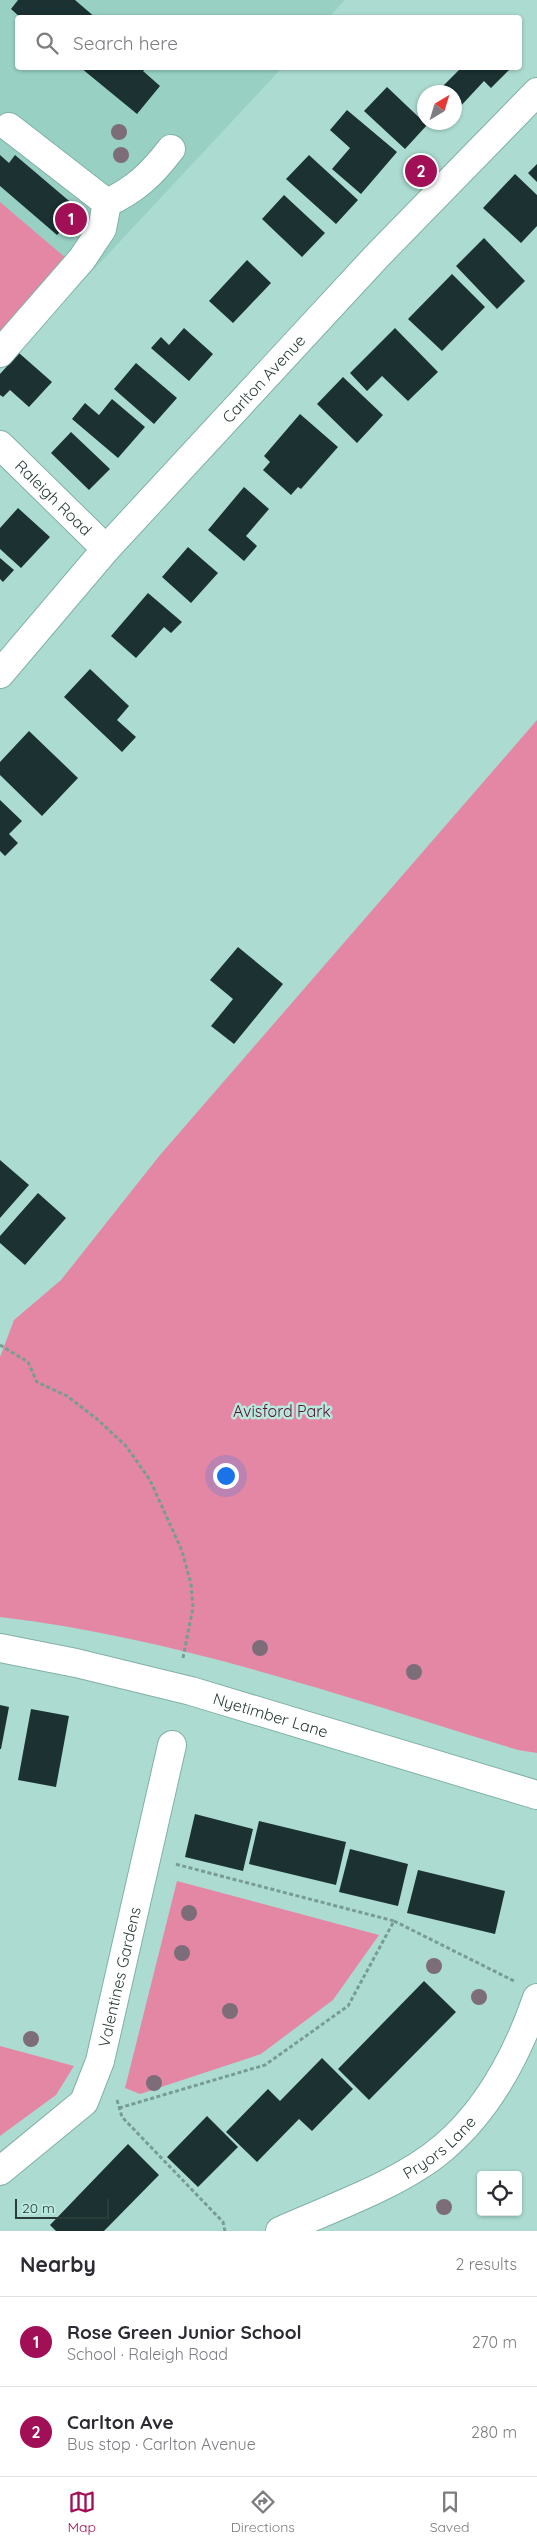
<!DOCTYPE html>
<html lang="en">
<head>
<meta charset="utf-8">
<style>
	body { margin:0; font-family:Quicksand,sans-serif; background:#f2f2f3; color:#2b2b33 }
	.controls { position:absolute; right:15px; bottom:15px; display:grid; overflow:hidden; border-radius:5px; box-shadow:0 1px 4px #0004 }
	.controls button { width:45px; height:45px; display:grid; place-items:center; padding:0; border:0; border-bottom:1px solid #e1e1e2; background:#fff; color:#2b2b33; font:25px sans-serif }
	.compass { position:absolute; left:417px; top:85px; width:45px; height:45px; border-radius:50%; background:#fff; box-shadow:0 1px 4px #0004; rotate:38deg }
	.scale { position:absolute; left:15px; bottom:12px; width:94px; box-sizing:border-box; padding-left:5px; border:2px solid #293c38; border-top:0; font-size:14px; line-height:18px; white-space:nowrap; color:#293c38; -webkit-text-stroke:4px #b9e9de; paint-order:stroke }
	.you { position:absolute; left:225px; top:1475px; width:18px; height:18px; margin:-12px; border:4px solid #fff; border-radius:50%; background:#1a73e8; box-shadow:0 0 0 8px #1a73e833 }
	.badge { display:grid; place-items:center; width:32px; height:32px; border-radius:50%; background:#a11056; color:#fff; font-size:16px; font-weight:700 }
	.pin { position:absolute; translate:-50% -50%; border:2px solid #fff; box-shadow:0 1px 5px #0006 }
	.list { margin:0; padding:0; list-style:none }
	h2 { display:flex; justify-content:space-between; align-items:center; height:65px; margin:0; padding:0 20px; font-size:21px }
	h2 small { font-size:16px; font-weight:400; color:#7c7c81 }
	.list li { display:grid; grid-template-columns:32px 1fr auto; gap:15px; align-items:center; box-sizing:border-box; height:90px; padding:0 20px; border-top:1px solid #e1e1e2 }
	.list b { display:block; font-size:19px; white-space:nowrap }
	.list p { margin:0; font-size:16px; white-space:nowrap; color:#7c7c81 }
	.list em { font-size:16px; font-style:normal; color:#7c7c81 }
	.icon { flex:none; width:28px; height:28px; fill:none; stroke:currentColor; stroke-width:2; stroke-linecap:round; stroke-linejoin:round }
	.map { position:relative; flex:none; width:537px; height:2231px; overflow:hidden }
	.search { position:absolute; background:#fff; box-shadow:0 1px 4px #0004; left:15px; right:15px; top:15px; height:55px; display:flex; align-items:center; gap:12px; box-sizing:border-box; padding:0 18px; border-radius:5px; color:#7c7c81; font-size:19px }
	.sheet { height:245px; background:#fff }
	nav { display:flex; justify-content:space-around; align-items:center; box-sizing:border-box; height:70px; border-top:1px solid #e1e1e2; background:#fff; font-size:14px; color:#7c7c81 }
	nav a { display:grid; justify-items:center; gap:2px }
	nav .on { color:#a11056 }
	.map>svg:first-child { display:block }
</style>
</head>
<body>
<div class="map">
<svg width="537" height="2231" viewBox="0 0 537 2231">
	<rect width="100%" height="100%" fill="#acdcd1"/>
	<path fill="#98d1c4" d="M0,0h345l-16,17 -311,1v50h264l-282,302z"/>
	<path fill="#e487a5" d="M0,202l67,57 -67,79z
		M537,720v1033l-19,-3c-170,-52 -340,-112 -518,-133v-260l14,-37 47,-40 99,-125z
		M177,1881l202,54 -46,65 -72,54 -121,40 -15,-6z
		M0,2046l74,20 -18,29 -56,41z"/>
	<path fill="#1b3132" d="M18,0h57l21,18h-75l-10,-9z
		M81,68h65l-3,3 17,15 -23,28z
		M461,68h50l-20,20 -7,-7 -27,29 -3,-3v-15l-16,-1z
		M387,87l40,38 -22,24 -41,-38z
		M347,110l50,42 -36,42 -29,-25 18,-21 -20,-18z
		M0,155l9,8 6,-8 73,62 -12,15 -9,-8 -10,11 -57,-49z
		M309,155l49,45 -22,24 -50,-45z
		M537,164v18l-9,-9z
		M515,174l22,21v31l-16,17 -38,-35z
		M284,195l41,38 -23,24 -40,-38z
		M484,238l41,43 -28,28 -41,-43z
		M247,260l24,23 -38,40 -24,-22z
		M452,274l33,33 -43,44 -34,-32z
		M184,328l29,26 -24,27 -38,-33 10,-11 8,8z
		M395,328l43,44 -30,29 -26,-25 -15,15 -17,-18z
		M19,353l33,29 -23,25 -19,-17 -7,7 -3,-2v-21z
		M136,363l41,35 -23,26 -40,-35z
		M343,377l40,38 -26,28 -40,-39z
		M112,399l33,28 -27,31 -46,-39 13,-16 14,12z
		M300,414l38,33 -37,42 -3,-2 -7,8 -28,-25 7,-8 -6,-6z
		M71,432l39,37 -21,21 -38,-37z
		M244,487l25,22 -23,27 11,10 -13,15 -36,-31z
		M18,508l32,29 -29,31 -21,-19v-21z
		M188,547l30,26 -27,30 -29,-26z
		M0,558l14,12 -11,12 -3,-3z
		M148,593l34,29 -11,11 -7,-6 -28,31 -25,-22z
		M90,669l39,37 -12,14 19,17 -14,15 -58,-55z
		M29,731l49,47 -36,38 -42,-41v-13z
		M0,800l22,21 -13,13 9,9 -13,13 -5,-5z
		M238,947l45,37 -49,60 -23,-18 22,-27 -23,-19z
		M0,1160l29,25 -29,33z
		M38,1193l28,25 -41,47 -25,-22v-7z
		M0,1705l9,2 -8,42h-1z
		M31,1709l38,7 -13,71 -38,-7z
		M195,1814l58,15 -10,42 -58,-14z
		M259,1821l87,21 -10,43 -87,-21z
		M350,1849l58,15 -10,42 -59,-14z
		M418,1870l87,21 -10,43 -88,-21z
		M424,1981l32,31 -87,88 -31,-31z
		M322,2058l31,31 -41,42 -13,-12 -42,43 -31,-30 42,-43 12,12z
		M207,2116l31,31 -40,40 -31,-30z
		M128,2144l31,31 -55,56h-48l-6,-6z"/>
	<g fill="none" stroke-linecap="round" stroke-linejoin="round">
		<g stroke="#82b0a6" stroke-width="30">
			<g id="minor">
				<path d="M107,203c29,-14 44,-28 64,-54"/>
				<path d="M0,353l82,-94 20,-30 5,-26 -98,-76"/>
				<path id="s1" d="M0,445l106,104"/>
				<path id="s2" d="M0,674l106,-125 271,-293 160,-164"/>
				<path id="s3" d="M0,1648l76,15 115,28 346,104"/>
				<path id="s4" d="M0,2171l84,-69 16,-41 72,-316"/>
				<path id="s5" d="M280,2231c51,-23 121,-47 163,-83 45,-38 75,-95 94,-150"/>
			</g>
		</g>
		<path stroke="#789c94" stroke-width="3" stroke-dasharray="4 2.5" stroke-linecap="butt" d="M0,1345l28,17 9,20 30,14 30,23 29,27 24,34 32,71 9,33 2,23 -10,51
			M394,1921l120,60
			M117,2100l5,17 101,105 2,9
			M119,2108l146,-43 83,-59 46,-85 -219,-57"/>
		<use href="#minor" stroke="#fff" stroke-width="28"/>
	</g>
	<g fill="#7d6d78">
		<circle cx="119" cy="132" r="8"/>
		<circle cx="121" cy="155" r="8"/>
		<circle cx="260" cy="1648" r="8"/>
		<circle cx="414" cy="1672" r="8"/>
		<circle cx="189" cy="1913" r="8"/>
		<circle cx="182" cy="1953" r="8"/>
		<circle cx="434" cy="1966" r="8"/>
		<circle cx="479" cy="1997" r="8"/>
		<circle cx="230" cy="2011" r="8"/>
		<circle cx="31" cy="2039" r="8"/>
		<circle cx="154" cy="2083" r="8"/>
		<circle cx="444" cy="2207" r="8"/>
	</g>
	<g text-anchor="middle" stroke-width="5" stroke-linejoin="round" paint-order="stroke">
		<g font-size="16" fill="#293c38" stroke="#b9e9de">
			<text dy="6" stroke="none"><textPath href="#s2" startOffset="396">Carlton Avenue</textPath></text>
			<text dy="6" stroke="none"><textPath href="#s1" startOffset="75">Raleigh Road</textPath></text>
			<text dy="6" stroke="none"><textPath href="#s3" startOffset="279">Nyetimber Lane</textPath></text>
			<text dy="6" stroke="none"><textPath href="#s4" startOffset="239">Valentines Gardens</textPath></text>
			<text dy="6" stroke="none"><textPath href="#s5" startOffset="181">Pryors Lane</textPath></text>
		</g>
		<g font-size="16" fill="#57132f" stroke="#b9e9de">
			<text x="282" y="1417">Avisford Park</text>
		</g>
	</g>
</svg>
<div class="controls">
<button><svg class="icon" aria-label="locate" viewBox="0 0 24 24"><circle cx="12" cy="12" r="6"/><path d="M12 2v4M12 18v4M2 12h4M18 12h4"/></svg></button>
</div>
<svg class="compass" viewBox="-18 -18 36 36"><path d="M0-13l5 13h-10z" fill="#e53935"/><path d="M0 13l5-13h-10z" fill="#7c7c81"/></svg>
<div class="scale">20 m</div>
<div class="you"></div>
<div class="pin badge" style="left:71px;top:219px">1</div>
<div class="pin badge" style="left:421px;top:171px">2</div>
<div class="search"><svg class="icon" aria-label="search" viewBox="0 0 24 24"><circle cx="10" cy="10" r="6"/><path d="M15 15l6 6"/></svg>Search here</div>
</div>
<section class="sheet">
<h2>Nearby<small>2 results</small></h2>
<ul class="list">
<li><span class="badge">1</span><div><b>Rose Green Junior School</b><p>School · Raleigh Road</p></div><em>270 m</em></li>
<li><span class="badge">2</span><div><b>Carlton Ave</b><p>Bus stop · Carlton Avenue</p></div><em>280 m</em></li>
</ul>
</section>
<nav>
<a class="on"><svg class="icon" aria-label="map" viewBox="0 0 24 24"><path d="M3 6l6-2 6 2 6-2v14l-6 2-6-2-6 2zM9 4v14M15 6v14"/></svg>Map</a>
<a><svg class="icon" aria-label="directions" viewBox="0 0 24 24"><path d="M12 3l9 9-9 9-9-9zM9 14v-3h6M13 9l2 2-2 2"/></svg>Directions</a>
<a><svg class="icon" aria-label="saved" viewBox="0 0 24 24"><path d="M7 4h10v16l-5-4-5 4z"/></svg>Saved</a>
</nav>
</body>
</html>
